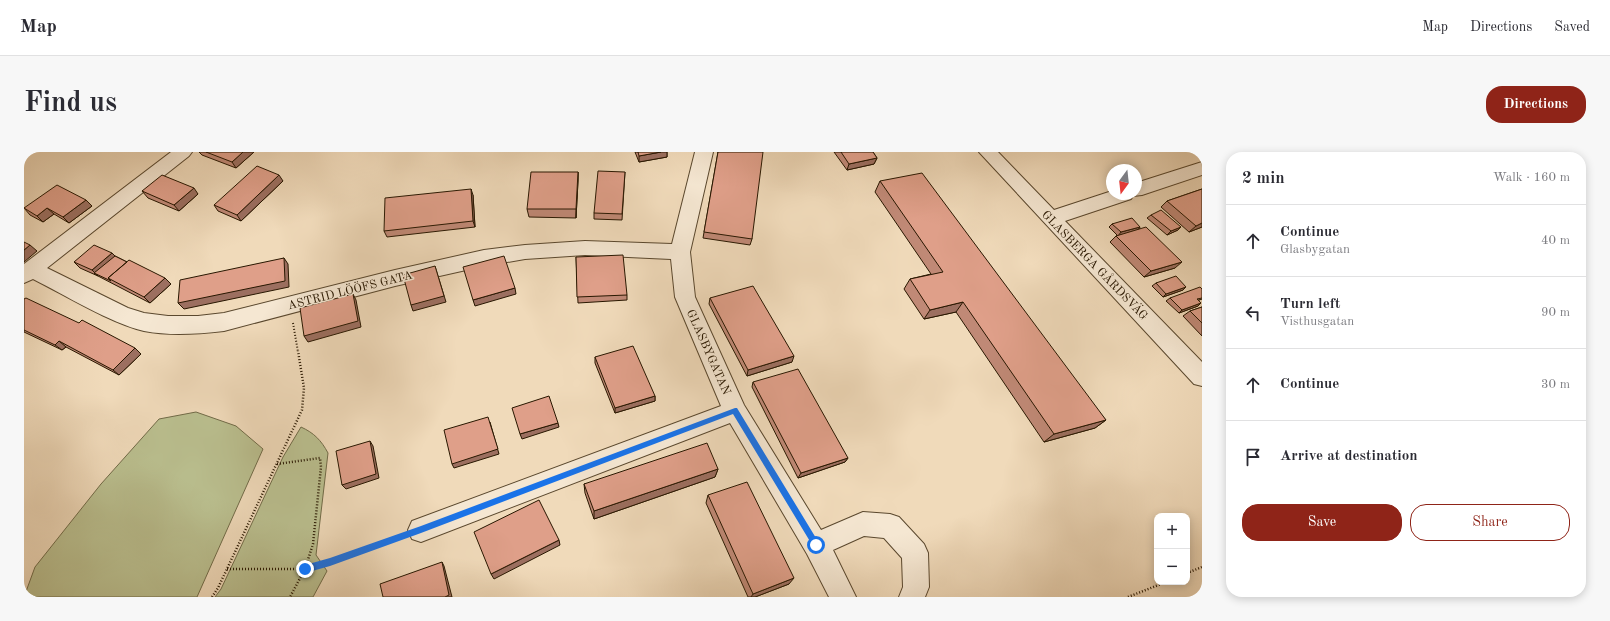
<!DOCTYPE html>
<html lang="en">
<head>
<meta charset="utf-8">
<style>
	body { margin:0; font-family:"Old Standard TT",serif; background:#f7f7f7; color:#2b2b33 }
	.controls { position:absolute; right:12px; bottom:12px; display:grid; overflow:hidden; border-radius:8px; box-shadow:0 2px 10px #0003 }
	.controls button { width:36px; height:36px; display:grid; place-items:center; padding:0; border:0; border-bottom:1px solid #e1e1e2; background:#fff; color:#2b2b33; font:20px sans-serif }
	.compass { position:absolute; left:1082px; top:12px; width:36px; height:36px; border-radius:50%; background:#fff; box-shadow:0 2px 10px #0003; rotate:195deg }
	.stop { position:absolute; width:12px; height:12px; margin:-9px; border:3px solid #1a73e8; border-radius:50%; background:#fff }
	.stop.end { background:#1a73e8; border-color:#fff; box-shadow:0 1px 4px #0008 }
	.list { margin:0; padding:0; list-style:none }
	h2 { display:flex; justify-content:space-between; align-items:center; height:52px; margin:0; padding:0 16px; font-size:17px }
	h2 small { font-size:13px; font-weight:400; color:#7c7c81 }
	.list li { display:grid; grid-template-columns:26px 1fr auto; gap:12px; align-items:center; box-sizing:border-box; height:72px; padding:0 16px; border-top:1px solid #e1e1e2 }
	.list b { display:block; font-size:15px; white-space:nowrap }
	.list p { margin:0; font-size:13px; white-space:nowrap; color:#7c7c81 }
	.list em { font-size:13px; font-style:normal; color:#7c7c81 }
	.actions { display:flex; gap:8px; padding:12px 16px }
	.actions a { flex:1; padding:9px 0; border:1px solid #8f2418; border-radius:16px; text-align:center; font-size:14px; color:#8f2418 }
	.actions .main { background:#8f2418; color:#fff }
	.icon { flex:none; width:22px; height:22px; fill:none; stroke:currentColor; stroke-width:2; stroke-linecap:round; stroke-linejoin:round }
	.map { position:relative; flex:none; width:1178px; height:445px; overflow:hidden; border-radius:16px }
	header { display:flex; align-items:center; gap:24px; box-sizing:border-box; height:56px; padding:0 20px; background:#fff; border-bottom:1px solid #e1e1e2 }
	header strong { font-size:19px }
	nav { display:flex; gap:22px; margin-inline-start:auto; font-size:14px }
	.intro { display:flex; align-items:center; justify-content:space-between; box-sizing:border-box; height:96px; padding:0 24px }
	h1 { margin:0; font-size:28px }
	.button { padding:10px 18px; border-radius:16px; background:#8f2418; color:#fff; font-size:14px; font-weight:700 }
	main { display:flex; gap:24px; padding:0 24px }
	aside { flex:1; background:#fff; border-radius:16px; box-shadow:0 2px 10px #0003 }
	.map>svg:first-child { display:block }
</style>
</head>
<body>
<header>
<strong>Map</strong>
<nav><a>Map</a><a>Directions</a><a>Saved</a></nav>
</header>
<div class="intro"><h1>Find us</h1><a class="button">Directions</a></div>
<main>
<div class="map">
<svg width="1178" height="445" viewBox="0 0 1178 445">
	<rect width="100%" height="100%" fill="#f0daba"/>
	<filter id="stains"><feTurbulence type="fractalNoise" baseFrequency=".005" numOctaves="4"/><feColorMatrix values="0 0 0 0 .2 0 0 0 0 .09 0 0 0 0 .02 0 0 0 .5 -.17"/></filter>
	<radialGradient id="worn" r=".72"><stop offset=".6" stop-color="#630" stop-opacity="0"/><stop offset="1" stop-color="#630" stop-opacity=".3"/></radialGradient>
	<path fill="#babf8f" stroke="#716b48" d="M172,260l40,14 27,23 -66,148h-173l11,-30 66,-83 58,-65z
		M277,275c13,6 20,13 27,26l-12,102 11,16 -14,26h-98l6,-8 62,-132z"/>
	<g fill="none" stroke-linecap="round" stroke-linejoin="round">
		<g stroke="#5a482e" stroke-width="2">
			<path id="minor" d="M147,0h21l-3,4 -142,112 81,40 16,5 24,3h30l26,-3 171,-43 89,-20 41,-5 60,-4 87,3 23,-92h18l-23,100 5,45 49,108 77,125 42,-18 27,2 9,3 25,27 4,9 1,34 -4,10h-26l4,-10 -1,-29 -18,-20 -20,-2 -31,14 23,47h-27l-22,-43 -77,-131 -309,119 -9,-3 -4,-9 4,-9 309,-115 -46,-109 -4,-38 -86,-4 -60,4 -41,7 -89,20 -171,45c-26,3 -54,5 -80,0 -34,-8 -79,-36 -111,-52l-9,4v-19z
				M955,0h19l56,58 58,-19v3h24v-11l66,-21v13l-60,20 -9,1 -2,3 -66,22 137,141v24l-8,-2z"/>
		</g>
		<path stroke="#281700" stroke-width="2" stroke-dasharray="1 2" stroke-linecap="butt" d="M269,171l5,29"/>
		<path stroke="#281700" stroke-width="2.5" stroke-dasharray="1 2" stroke-linecap="butt" d="M253,312l43,-6 1,9 -8,77 -8,25 -15,28
			M203,417h78l25,-7 70,-25
			M1163,421l15,-6
			M188,445l6,-9 84,-178 2,-22 -6,-37
			M1104,445l38,-15"/>
		<use href="#minor" fill="#f5e7d2" fill-rule="evenodd"/>
	</g>
	<path fill="#c08976" stroke="#281700" d="M175,0h55l-18,16 -34,-13z
		M611,0h32v5l-28,5z
		M694,0l34,87 -2,6 -47,-7z
		M810,0h39l4,6 -3,6 -27,6z
		M554,20v9l-2,37 -47,-1 -2,-8z
		M601,20l-3,48 -28,-1v-6z
		M259,29l-42,40 -23,-10 -4,-6z
		M856,29l226,239 -11,8 -51,14 -88,-130 -32,7 -20,-30 6,-10 21,-5 -56,-82z
		M1178,37v38l-13,5 -28,-25 6,-6z
		M118,39l56,3 -19,17 -31,-13z
		M449,43l2,32 -88,10 -3,-6z
		M68,54l-23,17 -15,-9 -11,8 -13,-7 -6,-7z
		M1127,63l30,12 -3,3 -11,5 -20,-17z
		M1088,72l28,3 -1,2 36,39 -31,9 -34,-35 7,-7 -8,-8z
		M91,104l56,28 -21,19 -52,-27 -18,-8 -6,-6z
		M552,105l51,38v5l-49,3z
		M1132,131l30,4 -3,3 -20,7 -11,-11z
		M686,146l82,64 -45,14 -38,-72z
		M1146,146l32,1 -3,1 -1,6 -19,7 -13,-12z
		M0,147l117,55 -22,21 -53,-28 -4,3 -38,-18z
		M1178,155v29l-19,-20 7,-5z
		M571,205l60,39v5l-40,12 -20,-50z
		M729,230l95,76 -3,4 -47,16 -46,-91z
		M694,317l-3,8 -121,42 -9,-26 -1,-9z
		M684,343l81,89 -34,13h-7l-42,-94z"/>
	<path fill="#9c6f60" stroke="#281700" d="M219,0h11l-18,16 -4,-6z
		M637,0h6v5l-28,5v-6z
		M853,6l-3,6 -27,6 2,-6z
		M554,20v9l-2,37v-9z
		M255,23l4,6 -42,40 -4,-6z
		M170,36l4,6 -19,17 -5,-6z
		M447,37l2,6 2,32 -2,-6z
		M62,48l6,6 -23,17 -6,-6z
		M23,56l7,6 -11,8 -6,-6z
		M1178,71v4l-13,5 7,-6z
		M1116,75l-3,4 -19,5 3,-4z
		M1157,75l-3,3 -11,5 4,-4z
		M6,93l7,6 -13,11v-12z
		M88,101l6,6 -24,14 4,3 -6,-6z
		M260,106l4,6 1,23 -105,22 -6,-6z
		M1158,110l-7,6 -31,9 7,-6z
		M411,114l11,36 -33,9 -2,-6z
		M141,126l6,6 -21,19 -6,-6z
		M1162,135l-3,3 -20,7 3,-3z
		M491,136l1,6 -41,12 -2,-6z
		M329,142l3,6 5,27 -53,15 -4,-6z
		M939,150l-7,10 -32,7 6,-9z
		M1177,151l-3,3 -19,7 3,-3z
		M35,189l7,6 -4,3 -7,-5z
		M111,196l6,6 -22,21 -6,-5z
		M770,204l-2,6 -45,14 1,-6z
		M631,244v5l-40,12v-5z
		M1082,268l-11,8 -51,14 10,-8z
		M466,270l9,32 -45,14 -2,-4z
		M534,271l1,4 -37,12 -2,-5z
		M346,289l3,5 6,32 -33,11 -4,-4z
		M824,306l-3,4 -47,16 3,-5z
		M694,317l-3,8 -121,42v-8z
		M535,388l1,5 -66,34 -3,-5z
		M418,410l2,4 8,31h-7z
		M770,426l-5,6 -34,13h-4l2,-3z"/>
	<path fill="#df9f89" stroke="#281700" d="M182,0h37l-11,10z
		M614,0h23l-22,4z
		M694,0h45l-11,87 -48,-7z
		M817,0h32l4,6 -28,6z
		M233,14l22,9 -42,40 -23,-10z
		M574,19l27,1 -3,42 -28,-1z
		M507,20h47l-2,37h-49z
		M898,21l184,247 -52,14 -91,-132 -33,8 -20,-31 33,-7 -63,-91z
		M138,23l32,13 -20,17 -32,-14z
		M33,33l29,15 -23,17 -16,-9 -10,8 -13,-8z
		M447,37l2,32 -89,10 1,-33z
		M1178,37v34l-6,3 -29,-25z
		M1137,58l20,17 -10,4 -20,-16z
		M1108,66l8,9 -19,5 -9,-8z
		M1122,75l36,35 -31,9 -35,-35z
		M0,90l6,3 -6,5z
		M70,93l18,8 -20,17 -18,-8z
		M599,103l4,40 -50,2 -1,-40z
		M91,104l12,6 -19,16 3,3 -17,-8z
		M480,104l11,32 -42,12 -10,-33z
		M260,106l1,23 -107,22 2,-23z
		M105,108l36,18 -21,19 -36,-19z
		M411,114l9,30 -33,9 -8,-30z
		M1152,124l10,11 -20,7 -10,-11z
		M729,134l41,70 -46,14 -38,-72z
		M1176,135l2,2v9l-5,1 4,4 -19,7 -12,-12z
		M329,142l5,27 -54,15 -4,-28z
		M2,146l53,25 3,-3 53,28 -22,22 -54,-29 -4,4 -31,-15v-31z
		M1178,155v16l-12,-12z
		M609,194l22,50 -40,12 -20,-51z
		M774,217l50,89 -47,15 -48,-91z
		M525,244l9,27 -38,11 -8,-26z
		M464,265l10,32 -46,15 -8,-34z
		M346,289l6,33 -34,11 -6,-34z
		M683,291l11,26 -124,42 -10,-27z
		M723,330l47,96 -41,16 -45,-99z
		M515,348l20,40 -68,34 -17,-42z
		M418,410l7,33 -4,2h-62l-3,-13z"/>
	<path fill="#1a73e8" d="M711,256h2l82,135v5h-5l-81,-134 -312,119 -91,33 -25,7 -3,-4 3,-4 25,-7 91,-32z"/>
	<g text-anchor="middle" stroke-width="3" stroke-linejoin="round" paint-order="stroke">
		<g font-size="12" fill="#281700" stroke="#f5e7d2">
			<text transform="translate(1071 113) rotate(46)" y="4">GLASBERGA GÅRDSVÄG</text>
			<text transform="translate(326 138) rotate(-14)" y="4">ASTRID LÖÖFS GATA</text>
			<text transform="translate(685 200) rotate(66)" y="4">GLASBYGATAN</text>
		</g>
	</g>
	<rect width="100%" height="100%" filter="url(#stains)"/>
	<rect width="100%" height="100%" fill="url(#worn)"/>
</svg>
<div class="controls">
<button>+</button>
<button>−</button>
</div>
<svg class="compass" viewBox="-18 -18 36 36"><path d="M0-13l5 13h-10z" fill="#e53935"/><path d="M0 13l5-13h-10z" fill="#7c7c81"/></svg>
<div class="stop" style="left:792px;top:393px"></div>
<div class="stop end" style="left:281px;top:417px"></div>
</div>
<aside>
<h2>2 min<small>Walk · 160 m</small></h2>
<ul class="list">
<li><svg class="icon" aria-label="ahead" viewBox="0 0 24 24"><path d="M12 20V5M6 11l6-6 6 6"/></svg><div><b>Continue</b><p>Glasbygatan</p></div><em>40 m</em></li>
<li><svg class="icon" aria-label="left" viewBox="0 0 24 24"><path d="M17 20v-9H6M10 6l-5 5 5 5"/></svg><div><b>Turn left</b><p>Visthusgatan</p></div><em>90 m</em></li>
<li><svg class="icon" aria-label="ahead" viewBox="0 0 24 24"><path d="M12 20V5M6 11l6-6 6 6"/></svg><div><b>Continue</b></div><em>30 m</em></li>
<li><svg class="icon" aria-label="arrive" viewBox="0 0 24 24"><path d="M6 21V4h12l-3 4 3 4H6"/></svg><div><b>Arrive at destination</b></div></li>
</ul>
<div class="actions"><a class="main">Save</a><a>Share</a></div>
</aside>
</main>
</body>
</html>
